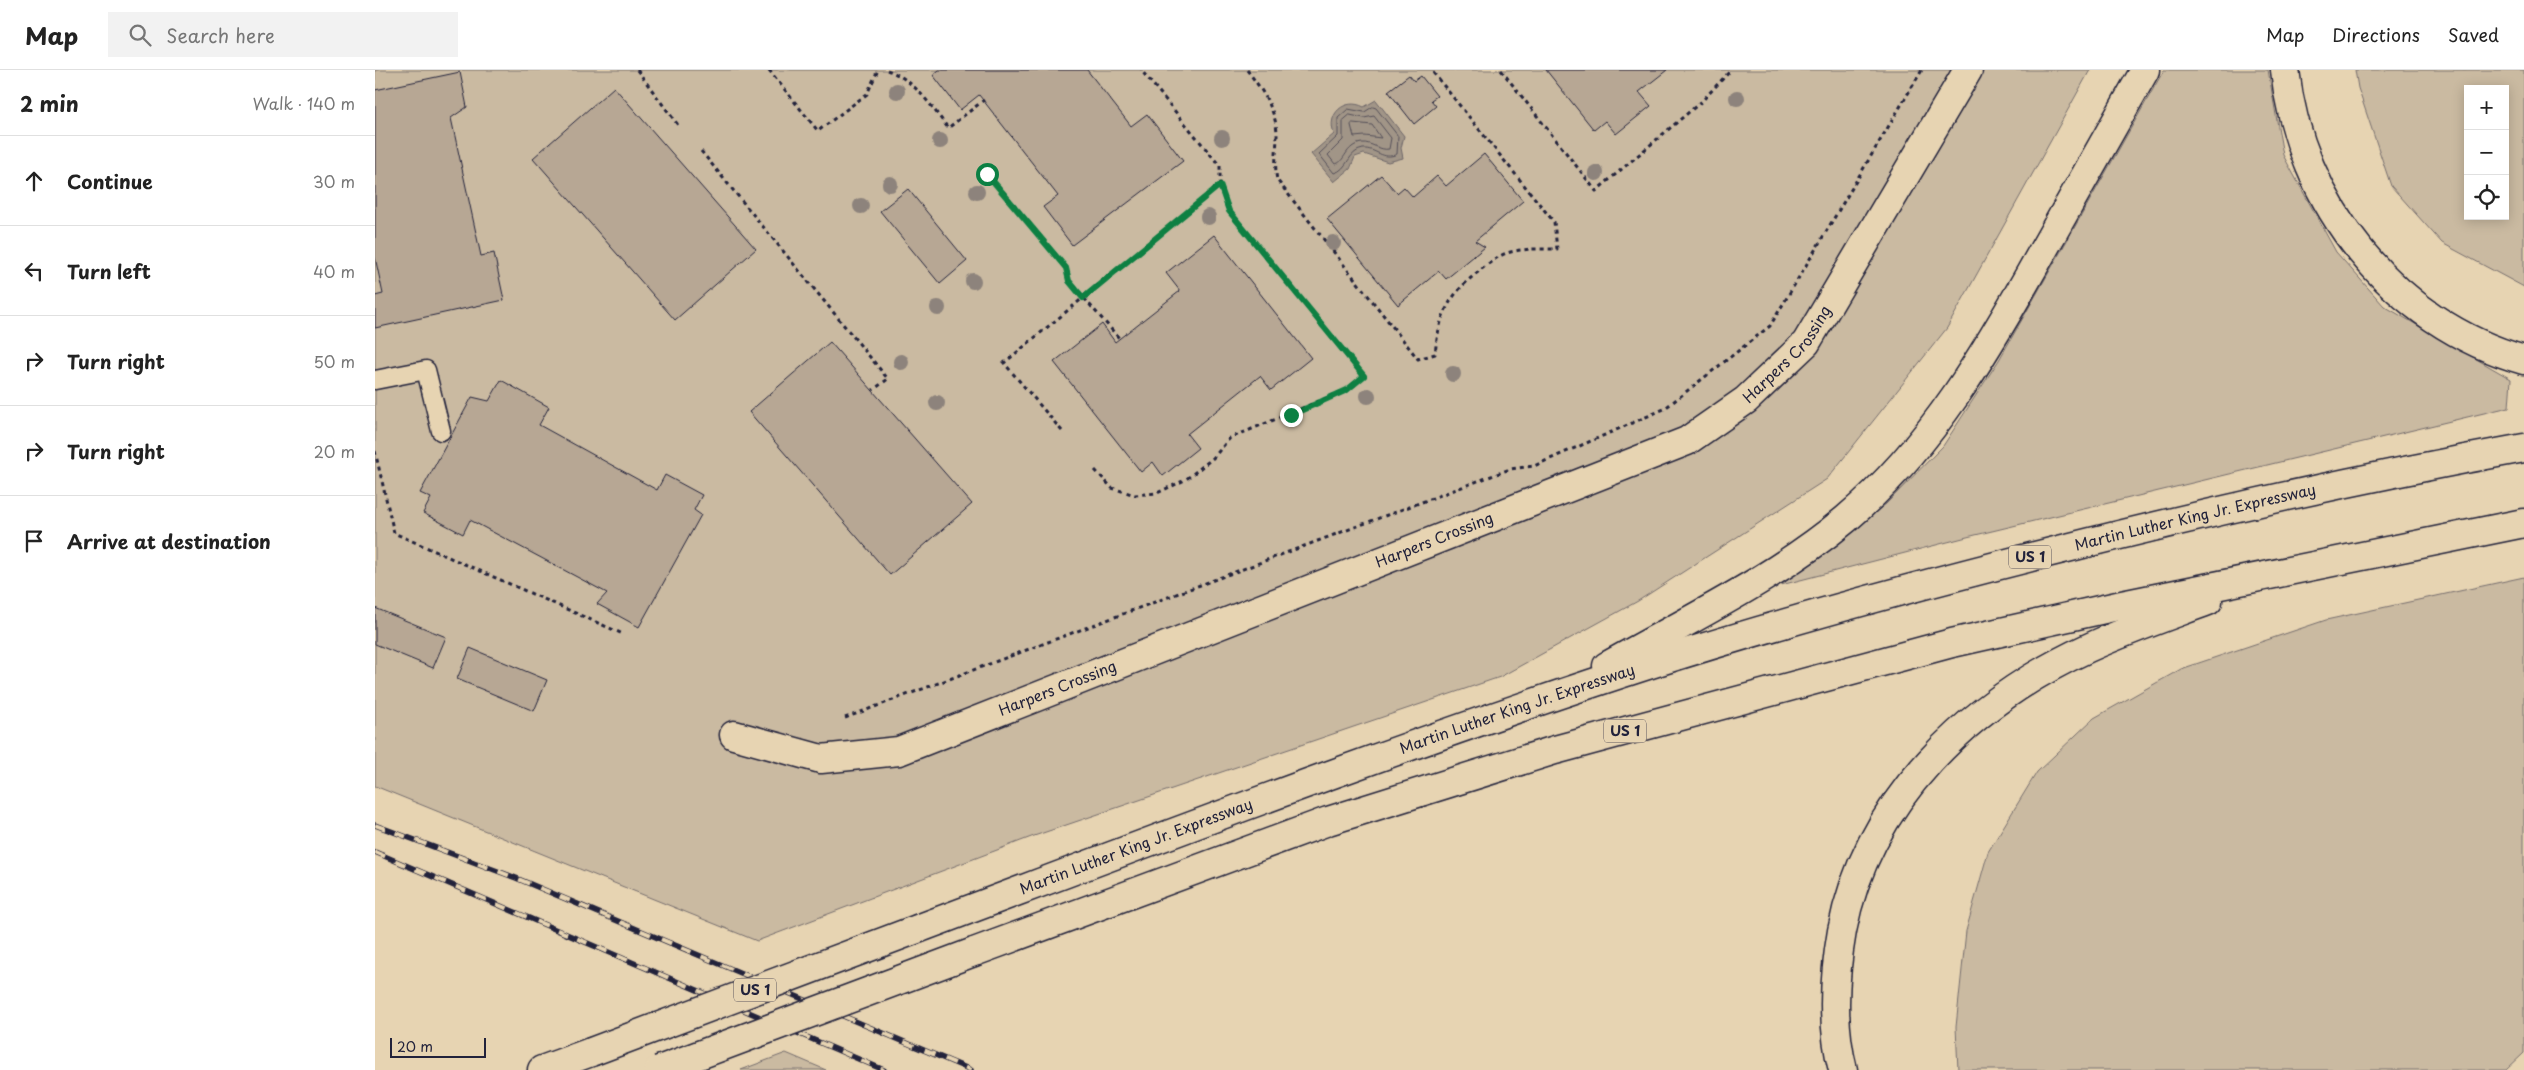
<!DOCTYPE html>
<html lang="en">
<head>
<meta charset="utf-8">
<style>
	body { margin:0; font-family:"Playpen Sans",sans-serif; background:#f2f2f2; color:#222 }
	.controls { position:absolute; right:15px; top:15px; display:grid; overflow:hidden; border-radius:0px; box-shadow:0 2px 12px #0003 }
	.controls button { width:45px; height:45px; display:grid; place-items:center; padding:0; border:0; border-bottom:1px solid #e0e0e0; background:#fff; color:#222; font:25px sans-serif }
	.scale { position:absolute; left:15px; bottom:12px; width:96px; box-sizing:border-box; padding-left:5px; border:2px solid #22223b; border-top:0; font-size:14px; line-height:18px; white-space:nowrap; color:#22223b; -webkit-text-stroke:4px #e7d4b2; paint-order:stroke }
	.stop { position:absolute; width:15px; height:15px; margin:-11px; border:4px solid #0b8043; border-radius:50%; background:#fff }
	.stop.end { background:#0b8043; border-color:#fff; box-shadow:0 1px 5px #0008 }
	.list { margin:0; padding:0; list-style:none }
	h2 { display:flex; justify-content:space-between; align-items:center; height:65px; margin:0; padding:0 20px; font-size:21px }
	h2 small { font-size:16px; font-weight:400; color:#767676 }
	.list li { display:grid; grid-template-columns:32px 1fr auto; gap:15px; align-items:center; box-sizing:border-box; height:90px; padding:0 20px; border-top:1px solid #e0e0e0 }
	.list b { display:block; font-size:19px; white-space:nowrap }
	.list em { font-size:16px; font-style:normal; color:#767676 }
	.icon { flex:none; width:28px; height:28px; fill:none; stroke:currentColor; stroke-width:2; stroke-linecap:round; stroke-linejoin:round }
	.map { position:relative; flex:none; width:2149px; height:1000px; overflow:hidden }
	header { display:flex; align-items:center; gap:30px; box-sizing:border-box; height:70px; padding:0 25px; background:#fff; border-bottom:1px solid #e0e0e0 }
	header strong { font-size:24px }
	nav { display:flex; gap:28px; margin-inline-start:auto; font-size:18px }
	.search { width:350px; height:45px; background:#f2f2f2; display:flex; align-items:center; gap:12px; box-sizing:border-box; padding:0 18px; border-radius:0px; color:#767676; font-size:19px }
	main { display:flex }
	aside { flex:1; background:#fff }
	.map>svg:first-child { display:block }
</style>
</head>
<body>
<header>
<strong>Map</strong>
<div class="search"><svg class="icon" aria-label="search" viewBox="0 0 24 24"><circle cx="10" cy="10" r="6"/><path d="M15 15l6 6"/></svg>Search here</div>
<nav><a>Map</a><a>Directions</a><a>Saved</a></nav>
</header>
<main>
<aside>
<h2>2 min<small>Walk · 140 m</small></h2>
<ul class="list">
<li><svg class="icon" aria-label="ahead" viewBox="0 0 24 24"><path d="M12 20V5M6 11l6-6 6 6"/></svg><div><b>Continue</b></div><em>30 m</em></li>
<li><svg class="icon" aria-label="left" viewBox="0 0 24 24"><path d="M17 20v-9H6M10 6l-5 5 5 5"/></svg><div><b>Turn left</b></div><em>40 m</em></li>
<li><svg class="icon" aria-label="right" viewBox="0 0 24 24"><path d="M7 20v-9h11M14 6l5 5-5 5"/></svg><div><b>Turn right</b></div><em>50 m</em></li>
<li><svg class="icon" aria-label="right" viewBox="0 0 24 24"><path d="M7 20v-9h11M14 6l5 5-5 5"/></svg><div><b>Turn right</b></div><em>20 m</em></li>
<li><svg class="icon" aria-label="arrive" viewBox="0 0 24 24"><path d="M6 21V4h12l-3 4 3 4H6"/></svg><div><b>Arrive at destination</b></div></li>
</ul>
</aside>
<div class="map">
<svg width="2149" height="1000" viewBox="0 0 2149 1000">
	<rect width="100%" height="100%" fill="#e7d4b2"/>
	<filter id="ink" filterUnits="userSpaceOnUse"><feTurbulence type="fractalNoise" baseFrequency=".02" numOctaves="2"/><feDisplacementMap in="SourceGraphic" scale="10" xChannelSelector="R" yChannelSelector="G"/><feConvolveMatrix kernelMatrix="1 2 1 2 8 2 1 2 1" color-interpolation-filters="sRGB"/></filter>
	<g filter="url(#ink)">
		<path fill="#cabaa1" stroke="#766e6e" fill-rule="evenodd" d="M0,0h1715l-143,258 -120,151 -189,122 -138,76 -466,159 -277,105 -382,-155z
			M1789,0h104l15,85 53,97 48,54 127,73 -2,28 -542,130 -186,48 105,-81 57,-58 56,-86z
			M1980,0h169v217l-82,-44 -51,-57 -33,-98zM2093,19h37v127h-37z
			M2149,507v476l-18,17h-548l-2,-43 10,-96 22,-79 49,-80 57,-54 87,-49 145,-49z
			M411,983l40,17h-85z"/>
		<path fill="#a19587" stroke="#6e6769" d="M1001,30l28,36 -3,12 2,10 -15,4 -24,-8 -9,3 -5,12 -16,13 -23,-28 23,-20c-8,-20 11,-37 30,-27z"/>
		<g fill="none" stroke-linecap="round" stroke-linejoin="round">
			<path stroke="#555059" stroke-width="1" d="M998,37l3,1 22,28 -1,18c-14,7 -21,-6 -34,-5 -15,2 -15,21 -29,24l-15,-19 19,-18v-18l10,-9 16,3z
				M975,45l14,3 10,-2 17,22 -2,11c-9,2 -18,-7 -27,-6 -17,2 -17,20 -27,21l-7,-9 15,-15v-19z
				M978,53l19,2 9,13 -16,-2 -11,1 -3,-12z"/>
		</g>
		<path fill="#b7a794" stroke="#22223b" d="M564,0h148l44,56 16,-12 36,47 -111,84 -29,-38 15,-11 -79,-101 -19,15 -27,-35z
			M1171,0h121l-28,22 12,14 -35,28 -11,-13 -11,9z
			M85,2l7,35 -16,11 30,138 13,-3 10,47 -129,28v-32l8,-2 -8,-37v-167z
			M1034,5l5,6 7,-5 16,20 -6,4 5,6 -22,18 -26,-33z
			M239,17l142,162 -81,71 -142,-162z
			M1109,84l39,47 -48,40 10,6 -39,32 -7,-8 -41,34 -71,-86 54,-44 16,18 7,-6 9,10 24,-21 9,10z
			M533,119l59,72 -27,23 -60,-73z
			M839,165l97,123 -40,32 -11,-14 -73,58 11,14 -35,28 -10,-14 -12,10 -87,-110 48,-38 13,18 65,-51 -14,-18z
			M455,272l142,162 -82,71 -141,-163z
			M126,310l48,27 -10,18 118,65 8,-15 37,20 -8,15 7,5 -62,112 -42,-23 10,-11 -137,-73 -7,14 -40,-21 8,-15 -11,-5 52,-96 17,4z
			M0,538l71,29 -13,31 -58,-24z
			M95,578l77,32 -13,31 -77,-32z"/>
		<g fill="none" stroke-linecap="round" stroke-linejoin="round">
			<g stroke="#22223b" stroke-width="21">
				<path id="lane" d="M0,310l51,-10 15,61"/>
			</g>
			<g stroke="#22223b" stroke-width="31">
				<g id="street">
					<path id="s1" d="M359,665l87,24 78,-8 788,-310 59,-41 60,-57 162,-273"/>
				</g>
			</g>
			<g stroke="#22223b" stroke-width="31">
				<g id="highway">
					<path d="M1910,0c14,133 109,254 239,290"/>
					<path d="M1232,596c81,-46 167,-87 239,-147 86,-73 141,-168 195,-265 35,-61 69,-123 104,-184"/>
					<path id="s2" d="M545,858c245,-92 489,-186 737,-266 129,-41 259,-76 390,-109 158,-40 317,-76 477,-105"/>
					<path d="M599,882l354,-131 227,-71 397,-107 170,-38 402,-82"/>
					<path d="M167,1000l49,-18"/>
					<path d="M1468,1000c-12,-45 -9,-94 -1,-139 25,-131 129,-229 246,-283 39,-18 80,-32 120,-47"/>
				</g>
			</g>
			<path stroke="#22223b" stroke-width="3" stroke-dasharray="4 4" stroke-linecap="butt" d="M262,0l41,55
				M394,0l49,61 49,-37 11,-24
				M512,0c28,10 44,36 61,58l36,-28
				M872,0c14,18 29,40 30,63 0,16 -3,31 0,47l141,179 17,-5c4,-38 13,-58 43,-82 9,-7 19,-16 29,-19 16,-5 34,-4 50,-4l-3,-27 -123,-152
				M1126,0l95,121 106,-90 29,-31
				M326,81l187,228 -15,11
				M612,103l79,95 3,13 50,57
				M687,361l-58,-68 216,-178
				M0,381l19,82 229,101
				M720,400l17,18 23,7 22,-2 28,-13 28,-22 17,-20 117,-48 17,-14 -135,-165 -9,-26v-19l-79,-96
				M470,648l665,-249 24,-3 130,-57 106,-83 152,-256"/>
			<use href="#lane" stroke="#e7d4b2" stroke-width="18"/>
			<use href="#street" stroke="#e7d4b2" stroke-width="28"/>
			<use href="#highway" stroke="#e7d4b2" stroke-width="28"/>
			<g stroke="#22223b" stroke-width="5.5">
				<path id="rail" d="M0,755l141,53 455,192
					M0,782l509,218"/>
			</g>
			<use href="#rail" stroke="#e7d4b2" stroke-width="4" stroke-dasharray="11" stroke-linecap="butt"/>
			<g stroke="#22223b" stroke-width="31" stroke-linecap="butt">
				<path id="highway-bridge" d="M216,982l329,-124
					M284,1000l315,-118"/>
			</g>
			<use href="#highway-bridge" stroke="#e7d4b2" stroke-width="28"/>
		</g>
		<g fill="#8d837c">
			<circle cx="522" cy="21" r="8"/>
			<circle cx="1362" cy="28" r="8"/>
			<circle cx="847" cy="68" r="8"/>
			<circle cx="565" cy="71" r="8"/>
			<circle cx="1221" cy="103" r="8"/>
			<circle cx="515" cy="114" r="8"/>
			<circle cx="602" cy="122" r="8"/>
			<circle cx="486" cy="136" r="8"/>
			<circle cx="833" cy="147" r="8"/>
			<circle cx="958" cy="173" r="8"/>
			<circle cx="598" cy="211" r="8"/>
			<circle cx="563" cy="238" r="8"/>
			<circle cx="526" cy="292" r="8"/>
			<circle cx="1078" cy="304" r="8"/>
			<circle cx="993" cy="326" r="8"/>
			<circle cx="562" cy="333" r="8"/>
		</g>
	</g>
	<g fill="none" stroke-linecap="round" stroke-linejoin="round" filter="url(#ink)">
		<path stroke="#0b8043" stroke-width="6" d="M612,104l79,94 3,13 14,17 137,-113 9,26 135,165 -17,14 -56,25"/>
	</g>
	<g text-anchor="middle" stroke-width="4.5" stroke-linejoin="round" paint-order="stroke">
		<g fill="#e7d4b2" stroke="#5d575f" stroke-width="1">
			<rect x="1634" y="475.5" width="42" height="23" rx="4"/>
			<rect x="1229" y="649.5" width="42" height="23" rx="4"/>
			<rect x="359" y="908.5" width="42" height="23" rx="4"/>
		</g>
		<g font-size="14" font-weight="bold" fill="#22223b">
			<text x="1655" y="492">US 1</text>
			<text x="1250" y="666">US 1</text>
			<text x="380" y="925">US 1</text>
		</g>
		<g font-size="15" fill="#22223b" stroke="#e7d4b2">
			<text dy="5" stroke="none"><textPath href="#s1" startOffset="1149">Harpers Crossing</textPath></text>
			<text dy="5" stroke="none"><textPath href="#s2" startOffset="1341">Martin Luther King Jr. Expressway</textPath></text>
			<text dy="5" stroke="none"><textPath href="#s1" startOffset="744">Harpers Crossing</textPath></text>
			<text dy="5" stroke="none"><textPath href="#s1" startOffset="339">Harpers Crossing</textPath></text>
			<text dy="5" stroke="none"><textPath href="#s2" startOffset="636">Martin Luther King Jr. Expressway</textPath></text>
			<text dy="5" stroke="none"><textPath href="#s2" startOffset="231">Martin Luther King Jr. Expressway</textPath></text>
		</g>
	</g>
</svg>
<div class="controls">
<button>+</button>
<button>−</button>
<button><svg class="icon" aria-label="locate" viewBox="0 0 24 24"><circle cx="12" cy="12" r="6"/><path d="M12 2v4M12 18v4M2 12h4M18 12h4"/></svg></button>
</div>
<div class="scale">20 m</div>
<div class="stop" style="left:612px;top:104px"></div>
<div class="stop end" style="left:916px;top:345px"></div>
</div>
</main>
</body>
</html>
